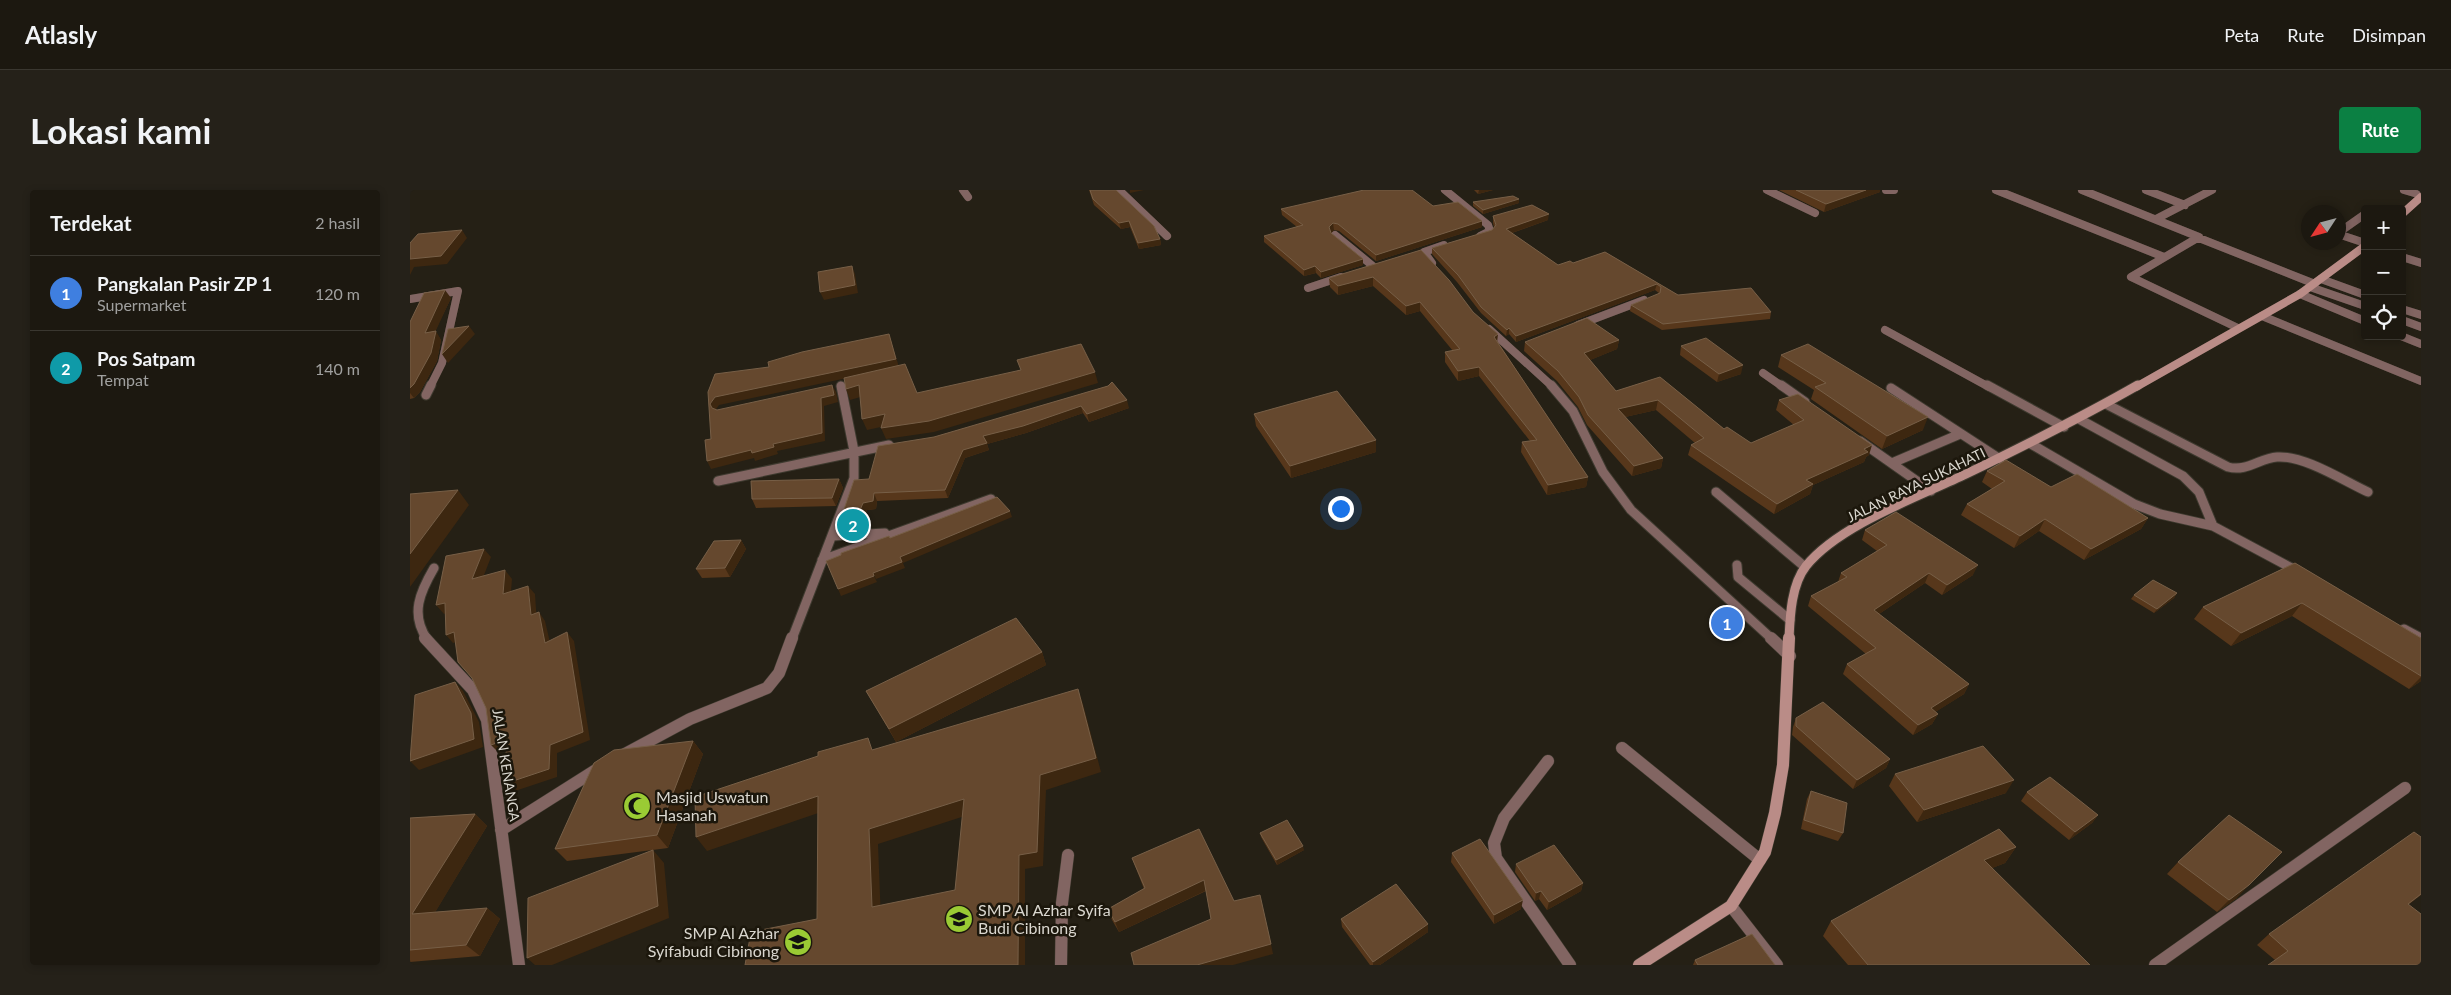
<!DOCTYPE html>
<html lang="id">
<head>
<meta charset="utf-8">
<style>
	body { margin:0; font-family:Lato,sans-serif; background:#252119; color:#f1f3f6 }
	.controls { position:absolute; right:15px; top:15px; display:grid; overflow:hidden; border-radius:5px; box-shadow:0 2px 8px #0003 }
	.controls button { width:45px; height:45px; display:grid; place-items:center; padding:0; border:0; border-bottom:1px solid #3a3730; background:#1c1810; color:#f1f3f6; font:25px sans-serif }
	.compass { position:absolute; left:1891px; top:15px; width:45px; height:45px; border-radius:50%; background:#1c1810; box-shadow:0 2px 8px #0003; rotate:234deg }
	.you { position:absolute; left:930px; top:318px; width:18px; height:18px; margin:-12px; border:4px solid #fff; border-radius:50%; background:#1a73e8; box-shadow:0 0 0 8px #1a73e833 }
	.badge { display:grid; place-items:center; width:32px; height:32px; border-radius:50%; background:#0b8043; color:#fff; font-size:16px; font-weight:700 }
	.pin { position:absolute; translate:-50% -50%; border:2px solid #fff; box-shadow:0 1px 5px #0006 }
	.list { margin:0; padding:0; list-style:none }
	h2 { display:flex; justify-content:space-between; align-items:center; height:65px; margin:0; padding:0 20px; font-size:21px }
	h2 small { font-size:16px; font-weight:400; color:#a0a09f }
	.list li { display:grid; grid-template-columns:32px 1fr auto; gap:15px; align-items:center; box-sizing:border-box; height:75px; padding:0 20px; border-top:1px solid #3a3730 }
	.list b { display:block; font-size:19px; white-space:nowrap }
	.list p { margin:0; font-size:16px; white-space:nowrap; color:#a0a09f }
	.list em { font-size:16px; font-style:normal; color:#a0a09f }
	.icon { flex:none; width:28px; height:28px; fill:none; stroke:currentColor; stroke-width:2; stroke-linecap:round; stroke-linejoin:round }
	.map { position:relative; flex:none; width:2011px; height:775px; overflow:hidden; border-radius:5px }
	header { display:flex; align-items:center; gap:30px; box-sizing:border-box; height:70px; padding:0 25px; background:#1c1810; border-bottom:1px solid #3a3730 }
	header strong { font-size:24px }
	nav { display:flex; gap:28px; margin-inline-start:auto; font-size:18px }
	.intro { display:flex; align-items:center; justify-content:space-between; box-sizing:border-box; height:120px; padding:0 30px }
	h1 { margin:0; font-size:35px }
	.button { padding:12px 22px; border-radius:5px; background:#0b8043; color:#fff; font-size:18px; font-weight:700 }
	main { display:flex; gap:30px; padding:0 30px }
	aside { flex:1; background:#1c1810; border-radius:5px; box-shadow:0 2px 8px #0003 }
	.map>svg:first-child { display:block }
</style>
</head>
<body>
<header>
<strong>Atlasly</strong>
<nav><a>Peta</a><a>Rute</a><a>Disimpan</a></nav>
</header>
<div class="intro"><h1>Lokasi kami</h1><a class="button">Rute</a></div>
<main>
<aside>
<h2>Terdekat<small>2 hasil</small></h2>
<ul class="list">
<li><span class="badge" style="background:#3f7fe0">1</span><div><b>Pangkalan Pasir ZP 1</b><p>Supermarket</p></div><em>120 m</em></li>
<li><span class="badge" style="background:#0f9aa8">2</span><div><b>Pos Satpam</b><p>Tempat</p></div><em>140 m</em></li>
</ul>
</aside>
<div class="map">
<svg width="2011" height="775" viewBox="0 0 2011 775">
	<rect width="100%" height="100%" fill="#252015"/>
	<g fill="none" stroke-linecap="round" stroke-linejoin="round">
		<g stroke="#3e3a2f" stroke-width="8">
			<path id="lane-far2" d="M1586,0l168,67
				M1672,0l117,47 -68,40 107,51
				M1736,0l39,15
				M1994,0l17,5
				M1746,29l56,-29
				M1928,43l27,-19
				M1928,44l27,9
				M1789,48l116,46
				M1992,67l19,6
				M1911,89l44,16
				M1900,97l55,19
				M1890,104l65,27
				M1992,119l19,6
				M1852,126l159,65
				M1992,130l19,7
				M1475,140l104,57
				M1991,146l20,8
				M1353,183l20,14"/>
		</g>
		<g stroke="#3e3a2f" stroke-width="11">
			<path id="lane-far1" d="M1371,195l24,17
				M1577,195l77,42
				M1481,198l109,71
				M1696,214l122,63c19,5 32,-9 49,-10 27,-2 67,24 91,35
				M1450,251l71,50
				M1482,273l68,-29
				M1306,302l89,75
				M1327,375l1,12 52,43"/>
		</g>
		<g stroke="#3e3a2f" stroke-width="13">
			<path id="lane" d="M1745,775l250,-177"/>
		</g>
		<g stroke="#3e3a2f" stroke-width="8">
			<path id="street-far2" d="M553,0l5,7
				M709,0l48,46
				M1035,0l43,35 2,6 -10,5
				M1357,0l48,23
				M1476,0h8
				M925,45l39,32
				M1022,73l-8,-11 20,-7
				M898,98l33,-11
				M0,109l48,-8 -16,72 -12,24
				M1168,135l66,-25
				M1079,139l64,58"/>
		</g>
		<g stroke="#3e3a2f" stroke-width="11">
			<path id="street-far1" d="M1141,195l22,26 30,61 28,38 141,129
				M16,205l5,-10
				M1669,229l104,57 16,16 14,34
				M1621,254l103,60 26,10 53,12 86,46
				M308,291l171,-36
				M423,346l52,-3
				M412,370l169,-61
				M1994,439l17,9
				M17,449c-17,-25 -7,-47 7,-71
				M382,449l62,-161v-27l-13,-65"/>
		</g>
		<g stroke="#3e3a2f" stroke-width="13">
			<path id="street" d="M15,448l48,52 14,30 32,245
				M1361,448l19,18
				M1212,558l138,112
				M215,564l65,-35 77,-31 12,-15 13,-35
				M1138,571l-44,57 -10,25 2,15 74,107
				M91,640l98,-62
				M1321,716l46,59
				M651,775l1,-62 6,-48"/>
		</g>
		<g stroke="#3e3a2f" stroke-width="8">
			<path id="secondary-far2" d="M1992,24l19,-17
				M1726,197l164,-93 65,-48"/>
		</g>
		<g stroke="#3e3a2f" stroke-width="11">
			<path id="secondary-far1" d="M1379,449c1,-22 2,-54 17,-73 33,-41 112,-69 160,-92 58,-28 116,-57 172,-89"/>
		</g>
		<g stroke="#3e3a2f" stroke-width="13">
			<path id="secondary" d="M1229,775l92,-59 34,-54 10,-39 8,-48 6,-127"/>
		</g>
		<use href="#lane-far2" stroke="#826562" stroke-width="8"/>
		<use href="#lane-far1" stroke="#826562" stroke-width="9"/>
		<use href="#lane" stroke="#826562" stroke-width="12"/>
		<use href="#street-far2" stroke="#826562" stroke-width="8"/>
		<use href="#street-far1" stroke="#826562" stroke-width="9"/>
		<use href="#street" stroke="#826562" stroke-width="12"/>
		<use href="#secondary-far2" stroke="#ba8c87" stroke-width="8"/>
		<use href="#secondary-far1" stroke="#ba8c87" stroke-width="9"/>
		<use href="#secondary" stroke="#ba8c87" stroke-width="12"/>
	</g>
	<path fill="#57371b" d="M679,0h27l44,49 1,6 -22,4 -9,-22 -9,2 -27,-24z
		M1064,0h19l-15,4z
		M1369,0h101v2l-56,20z
		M1063,12l46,1 -36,11 -10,-8z
		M1023,16l49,15v6l-106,34 -37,-30 -5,-1 -3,3 32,26v6l-42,13 -5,-5 -12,3 -40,-34v-6l33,-9 -15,-12 -1,-6z
		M1083,26l55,4 -36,13 46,32 15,-2 32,-11 73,43 93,17 -1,7 -108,11 -32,-19 1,-6 29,-11 -5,-4 -139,52 -7,-8 -3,2 -25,-23 -24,-31 -25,-28v-6l60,-18 2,-3 -1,-4z
		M1011,60l52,62 24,29 91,136 -2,10 -39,8 -26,-43 1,-10 8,-1 -51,-65 -21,5 -13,-19v-10l8,-1 -33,-40 -14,4 -33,-29 -35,9 -8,-8 -1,-9z
		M41,108l-16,33 6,9 -4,21 -17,31 -6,6 -4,1v-77z
		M1209,150l-2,9 -27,11 26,31 44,-14 64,52 27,14 43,-18 -18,-15 3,-10 90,55 -3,2 -2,5 -51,23 -3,9 -36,20 -86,-59 3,-10 4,-2 -39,-33 -31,7 38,41 -2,10 -29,8 -45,-51 -9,-18 -21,-26 -33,-30 1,-9z
		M1271,156l60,28 -24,8 -37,-27z
		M1371,165l142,75 -41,19 -71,-50 3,-9 -36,-23z
		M698,196l21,22 -40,14 -6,-9 -57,20 -39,11 2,6 -24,8 -17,40 -71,3 -1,8 -9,1 -7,18 -17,1 -3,-8 29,-42 65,-42z
		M844,224l122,38 -85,26 -35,-52z
		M1577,281l64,16 97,31 -7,11 -57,31 -45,-29 -25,17 -53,-33 6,-11 25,-15 -10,-7z
		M429,289l4,9 -7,18 -80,2 -4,-9z
		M1455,340l108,45 -31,20 -17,-12 -46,31 90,70 -5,10 -29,18 3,2 -6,10 -19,11 -70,-61 4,-10 19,-10 -58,-48 3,-10 27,-14 3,-9 36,-22 -15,-11z
		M331,350l5,9 -16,28 -28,1 -6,-9z
		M1885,373l126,75v43l-12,8 -117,-73 -61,30 -37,-27 9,-12z
		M1767,403l-3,5 -20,15 -23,-14 3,-4z
		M632,462l4,13 -150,77 -30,-51z
		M1386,528l94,41 -4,9 -33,21 -61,-54 1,-8z
		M283,551l10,13 -35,94 -101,13 -12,-12z
		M1485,584l111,19 -89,29 -28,-36z
		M1401,601l32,42 -5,8 -37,-12 6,-30z
		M1617,602l71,23 -6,8 -23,17 -48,-39z
		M65,624l12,12 -52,86 52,-4 13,11 -20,37 -70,6v-144z
		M850,643l44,17 -27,15 -16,-28z
		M2011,647v58l-13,10 -133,55 -18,-15 12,-11z
		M1606,657l-11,16 -13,5 98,97h-242l-25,-29 8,-15z
		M1042,663l69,56 -27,15 -43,-62z
		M722,668l102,43 39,53 -62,-35 -5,-28 -87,41 -7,-12 -4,-11 36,-20z
		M1768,672l59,36 -20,14 -50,-38z
		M1106,674l67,19 -2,8 -34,19 -8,-11 -4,2 -20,-29z
		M931,729l87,13 -48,33h-10l-28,-38z
		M1285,770l80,5h-82z"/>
	<path fill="#3d2710" d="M720,0h14l-14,3z
		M1069,0h14l-15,4z
		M1456,0h14v2l-56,20 2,-8z
		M1109,9v4l-36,11v-4z
		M1139,24l-1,6 -42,15v-6z
		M719,31l1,6 -9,2 -2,-6z
		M1072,31v6l-106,34v-6z
		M923,33l1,7 -4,4 -1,-7z
		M52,40l5,8 -20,26 -33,3 -4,8v-16z
		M750,49l1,6 -22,4 -1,-6z
		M953,69v6l-42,13v-6z
		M442,76l3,8 3,19 -34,7 -4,-8z
		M905,76l1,7 -12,3v-6z
		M963,87v9l-35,9v-9z
		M1247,94l-2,6 -139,52v-6z
		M35,100l6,8 -20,43 -6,-8z
		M1010,112v9l-14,4v-9z
		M59,136l6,8 -27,29 -6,-9z
		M1099,138v6l-3,2 1,-6z
		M26,141l5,9 -4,21 -17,31 -6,6 -4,-5v-5z
		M479,144l10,33 -180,38 -5,7 -4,-8 5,-7z
		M1088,144l-1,9 -3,-6z
		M1209,150l-2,9 -34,14 1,-10z
		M1333,175l-2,9 -24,8 2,-8z
		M1069,177v9l-21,5v-10z
		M685,182l3,11 -164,49 -48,7 -5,-11z
		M422,195l4,7 2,10 -14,4 1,35 -48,10 1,3 -23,7 -1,-3 -43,11 -4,-8 66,-17 48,-46z
		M449,195l5,11 -14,4 -4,-11z
		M717,210l2,8 -40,14 -2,-8z
		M1248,210l-2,10 -40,9 2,-10z
		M671,216l2,7 -57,20 -39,11 2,6 -24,8 -17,40 -3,-8 18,-40 20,-14z
		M475,224l5,11 -23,5 -5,-11z
		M1518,227l-5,13 -41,19 5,-13z
		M966,250v12l-85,26 -1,-12z
		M1462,255l-3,10 -3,2 -2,5 -51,23 -3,9 -36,20 3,-10 29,-24z
		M1253,268l-2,10 -29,8 2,-10z
		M1178,287l-2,10 -39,8 1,-10z
		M429,289l4,9 -7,18 -4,-8z
		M48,300l11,15 -59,82v-33z
		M464,303l3,8 -1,8 -9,1 -7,18 -4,-8 7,-17z
		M600,321l2,6 -109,46 2,5 -29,11 -3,-6 27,-16z
		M1738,328l-7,11 -57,31 7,-11z
		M1635,329l-6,12 -25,17 6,-12z
		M331,350l5,9 -16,28 -5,-9z
		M74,359l7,8 -12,31 -7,-9z
		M1568,375l-5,10 -31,20 5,-10z
		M95,380l7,9 -2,24 -7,-9z
		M1519,383l-4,10 -55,37 4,-10z
		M464,386l3,6 -36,14 -3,-7z
		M118,396l7,8 2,30 -6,-9z
		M1767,403l-3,5 -20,15 3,-4z
		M35,413l8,8 -9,3 -8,-9z
		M1892,413l-10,13 -61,30 10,-13z
		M129,422l6,9 7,30 -7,-8z
		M44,442l7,9 -8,2 -7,-8z
		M157,442l7,9 16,99 -33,13v24l-45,15 -8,-8 46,-39z
		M632,462l4,13 -150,77 -7,-13z
		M2011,487v4l-12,8z
		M45,492l8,9 16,31 4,25 -64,23 -9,-9z
		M1559,494l-5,10 -38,24 5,-10z
		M668,499l5,15 18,68 -55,18 -3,76 -18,3v96h-7l1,-110 21,-80z
		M1528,524l-6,10 -19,11 5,-10z
		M97,549l8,9 -16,5 -8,-8z
		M283,551l10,13 -35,94 -11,-13z
		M1480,569l-4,9 -33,21 4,-9z
		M1604,590l-8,13 -89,29 7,-12z
		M408,606l9,14 -120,41 -11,-14z
		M554,609l7,15 -93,30 3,77 -9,-14 -3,-78z
		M65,624l12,12 -60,100 -15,-12z
		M1688,625l-6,8 -23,17 6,-8z
		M893,656l1,4 -27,15 -1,-5z
		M1606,657l-11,16 -32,13 11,-16z
		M243,660l11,13 5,55 -117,47h-17l-8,-7z
		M794,690l3,10 -88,42 -4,-10z
		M1173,693l-2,8 -34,19 2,-8z
		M1839,695l-12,13 -20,14 12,-12z
		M1131,701l-2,8 -4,2 1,-8z
		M1113,710l-2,9 -27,15v-9z
		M77,718l13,11 -20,37 -14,-11z
		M1018,734v8l-48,33h-7v-3z
		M861,754l2,10 -40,11h-36z"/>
	<path fill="#65482e" stroke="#775f47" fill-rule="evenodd" d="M680,0h26l38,36 6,13 -22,4 -9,-22 -10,2 -26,-24z
		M954,0h48l21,16 25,-4 24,19 -106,34 -38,-31 -5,-1 -4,4 2,6 32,26 -42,13 -6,-6 -11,4 -40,-34 39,-11 -22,-16z
		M1386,0h70l-40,14z
		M1103,6l6,3 -36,11 -10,-8z
		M1122,15l17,9 -43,15 52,36 12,-4 3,2 32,-11 73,43 73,-7 20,24 -108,12 -32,-19 29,-12 1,-6 -4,-3 -141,52 -7,-8 -2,2 -26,-23 -23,-32 -26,-27 60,-18 4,-5 -3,-9z
		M52,40l-21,26 -31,3v-16l8,-9z
		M1011,60l28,30 24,32 25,22 -4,3 94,140 -40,8 -26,-43 15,-2 -58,-73 -21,4 -13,-19 15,-3 -40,-47 -14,4 -33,-29 -35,9 -9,-8z
		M442,76l3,19 -35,7 -2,-20z
		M35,100l-20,43 11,-2 -5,22 -17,31 -4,4v-66l14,-29z
		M1177,128l32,22 -35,13 32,38 44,-14 64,52 3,-2 24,16 53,-23 -25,-20 19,-6 74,51 -8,4 4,3 -62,28 7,4 -36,20 -86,-59 13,-7 -46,-38 -40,9 45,49 -29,8 -46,-51 -9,-18 -21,-26 -33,-29z
		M59,136l-27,28 6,-25z
		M479,144l7,25 -181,38 -5,7 2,4 5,2 115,-25 2,10 -13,3 1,35 -49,11 1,3 -22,6 -1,-3 -44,11 -2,-21 6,-1 -3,-47 7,-18 54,-7 -1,-5 34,-10z
		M1296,148l37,27 -24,9 -38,-28z
		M671,154l14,28 -166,49 -48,7 4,-14 -23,5 -3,-34 -13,4 -2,-11 61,-14 12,29 104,-23 -4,-10z
		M1398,154l120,73 -41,19 -72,-49 11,-4 -45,-28z
		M702,192l15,18 -40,14 -6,-8 -58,20 -40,10 4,7 -24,7 -18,40 -71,3 -1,8 -10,2 -7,17 -16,1 14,-41 15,-1 9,-33 56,-9 174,-51z
		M927,201l39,49 -86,26 -36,-52z
		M1596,270l45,27 26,-13 71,44 -57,31 -46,-30 -25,17 -53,-32 38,-23 -18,-10z
		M429,289l-7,19 -80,1 -1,-18z
		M48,300l-48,64v-60z
		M587,307l13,14 -110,46 2,5 -29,11 1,3 -36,13 -12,-28 15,-6v-2l48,-17 1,2z
		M1486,322l82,53 -31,20 -18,-12 -55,37 95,74 -38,24 7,6 -20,11 -71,-61 29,-16 -65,-52 36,-19 -6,-4 46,-28 -22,-15z
		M331,350l-16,28 -29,1 18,-28z
		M74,359l-12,30 33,-9 -2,24 25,-8 3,29 8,-3 6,31 22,-11 16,100 -33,13 -1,24 -45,15 3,-45 -16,6 -5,-37 -14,-30 -14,-16 -4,-30 -8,3 -1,-32 -9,2 10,-49z
		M1885,373l126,75v38l-119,-73 -61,30 -38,-26z
		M1743,390l24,13 -20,16 -23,-14z
		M606,428l26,34 -153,77 -23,-38z
		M45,492l16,31 3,26 -64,22 5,-66z
		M668,499l18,69 -56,17 -3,77 -18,3 -1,110h-273l6,-33 66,-13 1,-123 -122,41 -1,-40 123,-41v-4l50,-14 4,12zM554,609l-9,91 -83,17 -3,-78z
		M1413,512l67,57 -33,21 -61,-54v-8z
		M283,551l-36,94 -102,14 39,-86 20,-13z
		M1573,556l31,34 -90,30 -29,-36z
		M1640,587l48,38 -23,17 -48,-40z
		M1401,601l36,12 -4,30 -39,-13z
		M65,624l-63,100 75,-6 -21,37 -56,5v-132z
		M1819,625l53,37 -33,33 -20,15 -51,-38z
		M877,630l16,26 -27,14 -16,-27z
		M789,639l35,72 26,-6 11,49 -74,21h-63l-3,-12 80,-34 -7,-39 -89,42 -7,-13 37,-21 -13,-30z
		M1589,639l17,18 -32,13 106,105h-222l-37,-44z
		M2004,642l7,5v57l-13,10 13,10v51h-153l20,-14 -19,-17z
		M1070,649l43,61 -29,15 -42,-62z
		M1144,655l29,38 -34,19 -8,-11 -5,2 -20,-29z
		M243,660l5,56 -131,52 1,-60z
		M986,694l32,40 -55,38 -32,-43z
		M1342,744l23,31h-77l-3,-5z"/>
	<defs>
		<g id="mosque-disc" transform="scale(1.4375)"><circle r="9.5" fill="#9acb34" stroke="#1c170c"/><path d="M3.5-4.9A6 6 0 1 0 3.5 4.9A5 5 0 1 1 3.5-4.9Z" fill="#111"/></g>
		<g id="school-disc" transform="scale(1.4375)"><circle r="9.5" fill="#9acb34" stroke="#1c170c"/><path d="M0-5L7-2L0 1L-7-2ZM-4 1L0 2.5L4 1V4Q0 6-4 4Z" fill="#111"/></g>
	</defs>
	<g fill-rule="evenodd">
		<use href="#mosque-disc" x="227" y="616"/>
		<use href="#school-disc" x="549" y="729"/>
		<use href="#school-disc" x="388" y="752"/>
	</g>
	<g text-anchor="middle" stroke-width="5" stroke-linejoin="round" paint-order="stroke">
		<g font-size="14" fill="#dad7cf" stroke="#1c170c">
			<text transform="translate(1506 295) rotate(-26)" y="5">JALAN RAYA SUKAHATI</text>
			<text transform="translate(96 575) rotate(81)" y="5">JALAN KENANGA</text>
		</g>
		<g font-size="16" fill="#dad7cf" stroke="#1c170c" text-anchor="start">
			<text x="246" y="613">Masjid Uswatun<tspan x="246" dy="18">Hasanah</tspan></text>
			<text x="568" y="726">SMP Al Azhar Syifa<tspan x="568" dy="18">Budi Cibinong</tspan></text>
			<text x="369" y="749" text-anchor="end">SMP Al Azhar<tspan x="369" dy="18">Syifabudi Cibinong</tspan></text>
		</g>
	</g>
</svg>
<div class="controls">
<button>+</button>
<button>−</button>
<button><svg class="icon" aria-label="locate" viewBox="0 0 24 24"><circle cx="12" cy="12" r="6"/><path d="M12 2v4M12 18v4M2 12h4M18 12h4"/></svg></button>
</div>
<svg class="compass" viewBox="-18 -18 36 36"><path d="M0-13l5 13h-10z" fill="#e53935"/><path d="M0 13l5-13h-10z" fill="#a0a09f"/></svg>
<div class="you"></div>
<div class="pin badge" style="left:1317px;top:433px;background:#3f7fe0">1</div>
<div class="pin badge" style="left:443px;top:335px;background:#0f9aa8">2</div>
</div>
</main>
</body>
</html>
